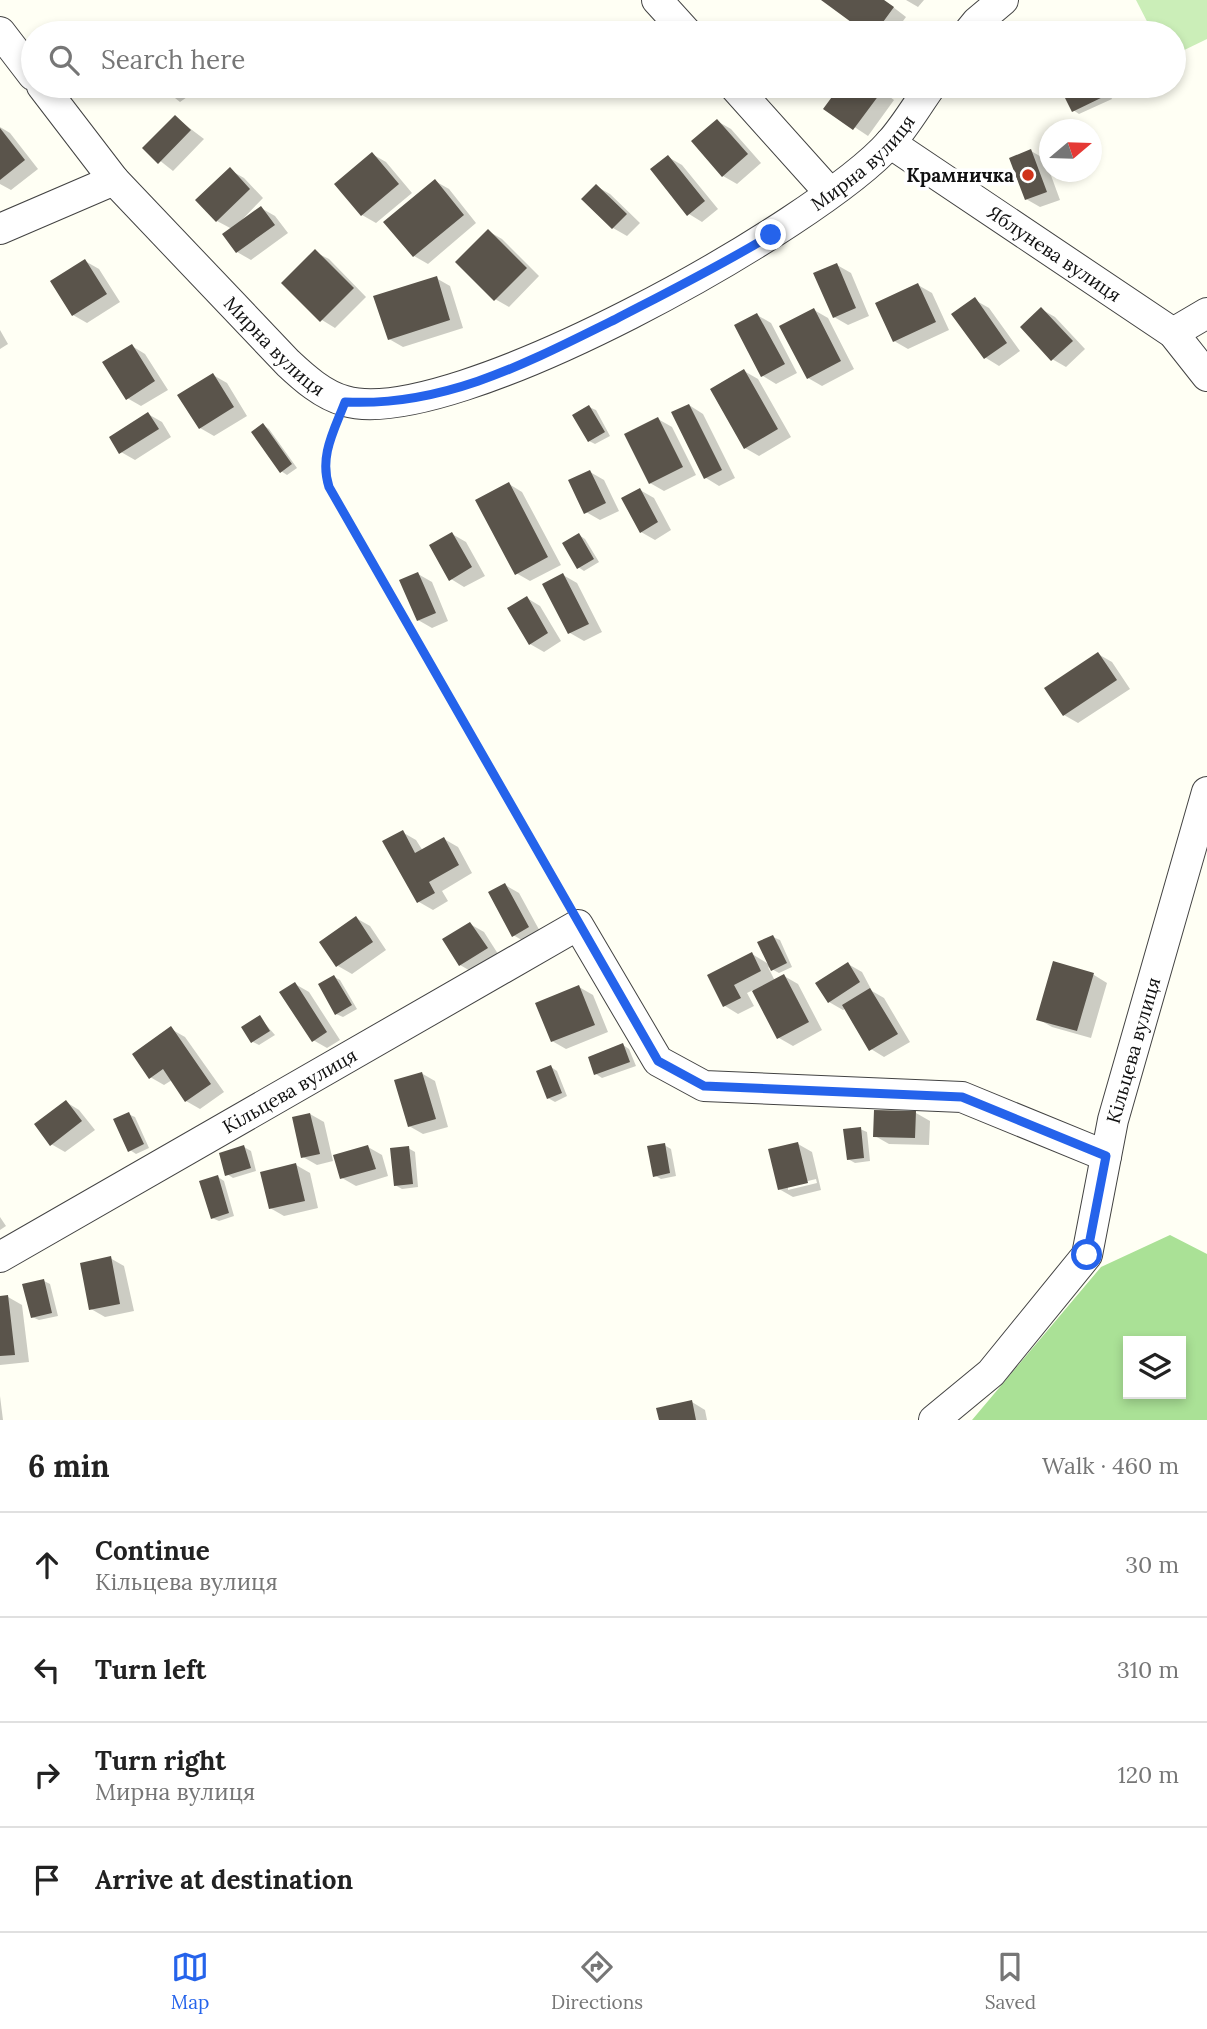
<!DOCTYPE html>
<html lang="en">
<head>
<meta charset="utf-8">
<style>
	body { margin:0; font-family:Lora,serif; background:#f6f6f6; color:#222 }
	.controls { position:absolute; right:21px; bottom:21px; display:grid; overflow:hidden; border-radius:0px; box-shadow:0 4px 10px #0003 }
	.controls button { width:63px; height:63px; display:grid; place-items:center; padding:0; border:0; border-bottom:2px solid #e0e0e0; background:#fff; color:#222; font:35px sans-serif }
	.compass { position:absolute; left:1039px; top:119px; width:63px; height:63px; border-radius:50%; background:#fff; box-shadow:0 4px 10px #0003; rotate:71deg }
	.stop { position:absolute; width:21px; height:21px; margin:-16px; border:5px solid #2563eb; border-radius:50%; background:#fff }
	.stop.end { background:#2563eb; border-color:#fff; box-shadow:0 2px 7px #0008 }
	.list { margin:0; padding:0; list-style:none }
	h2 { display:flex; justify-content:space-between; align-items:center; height:91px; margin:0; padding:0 28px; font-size:30px }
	h2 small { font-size:23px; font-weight:400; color:#767676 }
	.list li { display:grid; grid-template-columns:46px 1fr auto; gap:21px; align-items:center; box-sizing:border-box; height:105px; padding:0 28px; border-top:2px solid #e0e0e0 }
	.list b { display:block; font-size:26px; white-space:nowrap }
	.list p { margin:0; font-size:23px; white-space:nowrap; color:#767676 }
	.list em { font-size:23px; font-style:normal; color:#767676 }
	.icon { flex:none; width:38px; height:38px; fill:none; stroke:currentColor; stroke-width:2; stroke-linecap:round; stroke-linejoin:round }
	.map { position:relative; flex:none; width:1207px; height:1420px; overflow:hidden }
	.search { position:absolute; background:#fff; box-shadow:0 4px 10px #0003; left:21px; right:21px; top:21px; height:77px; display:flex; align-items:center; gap:18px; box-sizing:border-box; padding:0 24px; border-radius:38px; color:#767676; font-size:26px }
	.sheet { height:511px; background:#fff }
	nav { display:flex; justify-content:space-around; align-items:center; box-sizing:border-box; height:98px; border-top:2px solid #e0e0e0; background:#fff; font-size:19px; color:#767676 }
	nav a { display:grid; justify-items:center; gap:4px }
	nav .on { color:#2563eb }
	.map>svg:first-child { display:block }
</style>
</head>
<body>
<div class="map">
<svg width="1207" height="1420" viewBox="0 0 1207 1420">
	<rect width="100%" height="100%" fill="#fffff4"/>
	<path fill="#cbeeb8" d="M1136,0h71v39l-33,16v-22h-21z"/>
	<path fill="#aae196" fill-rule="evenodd" d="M1170,1235l37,19v166h-235l129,-153zM1128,1341h53v53h-53z"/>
	<path fill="#0003" fill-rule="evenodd" d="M824,0h60l22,17 -12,16h-25z
		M906,0h18l-6,7z
		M160,86h34l3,4 -17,12z
		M842,86h33l19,14 -26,36 -42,-28z
		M1061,86h45l6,13 -33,15 -6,-4z
		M175,117l29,22 -31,32 -29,-23z
		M717,121l14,8 30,34 -24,21 -14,-8z
		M0,127l10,6 28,36 -27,21 -11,-6z
		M1031,151l14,8 15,41 -20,7 -14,-8z
		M372,154l14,8 26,31 -36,30 -14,-8z
		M668,157l14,8 36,44 -16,13 -13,-8z
		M230,170l14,8 19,20 -25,26 23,-16 14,8 13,17 -37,27 -14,-8 -5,-23 -15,-8z
		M435,181l14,8 27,34 -48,41 -14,-8z
		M596,186l14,8 30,29 -13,13 -14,-8 -29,-29z
		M488,231l14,8 37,37 -30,31 -14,-8z
		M315,252l14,7 37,38 -31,31 -13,-8z
		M85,261l14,8 21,33 -33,21 -14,-8z
		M837,265l14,8 18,43 -21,9 -14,-8z
		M436,278l14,8 13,42 -60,19 -14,-8z
		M918,285l14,8 17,37 -41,19 -14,-8z
		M975,300l14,8 31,43 -21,15 -13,-8 -32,-44z
		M1041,309l14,8 30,32 -19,18 -14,-8z
		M814,310l14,8 26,51 -32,17 -14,-8z
		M757,315l14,8 26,50 -21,11 -13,-8z
		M0,330l8,14 -8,5z
		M132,346l13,8 23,36 -27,16 -14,-8z
		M744,371l14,8 33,58 -32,19 -14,-8z
		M213,375l14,8 20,33 -33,20 -14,-8z
		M689,405l14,9 32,64 -16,8 -13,-8z
		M589,407l7,3 14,26 -15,8 -6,-3z
		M148,414l14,8 9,15 -36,23 -14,-8z
		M658,419l14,8 24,48 -32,16 -14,-8z
		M263,425l6,4 28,39 -10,7 -6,-4z
		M590,472l14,8 15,31 -19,9 -14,-8z
		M509,484l13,8 39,73 -31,16 -14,-8z
		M640,490l14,8 17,32 -16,10 -14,-8z
		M452,534l14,8 19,34 -21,11 -13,-8z
		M579,535l6,4 14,23 -15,9 -6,-4z
		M418,574l14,8 16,39 -16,7 -14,-8z
		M563,575l14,8 25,49 -18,9 -14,-8 -25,-48z
		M527,598l13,8 21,35 -17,11 -14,-8z
		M1098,654l14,8 18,27 -52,34 -14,-8z
		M402,832l14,8 7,11 21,-12 14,8 14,26 -30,18 6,10 -15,9 -14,-8 -34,-60z
		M505,885l14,8 23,42 -15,8 -14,-8z
		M356,918l14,8 16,24 -34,24 -14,-8z
		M470,924l14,8 16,25 -26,16 -14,-8 -15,-25z
		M773,937l7,3 12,27 -13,6 -11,-6 7,14 9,-5 14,8 24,46 -29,16 -14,-8 -26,-48 -6,3 7,13 -16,8 -13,-8 -15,-30 42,-22 18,11z
		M848,964l14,8 10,19 12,7 26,44 -26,15 -13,-8 -25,-41 -3,2 -14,-8z
		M1054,964l40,11 13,8 -16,55 -39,-11 -14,-8z
		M334,977l6,3 17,29 -14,8 -7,-3z
		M295,984l14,8 31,48 -13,8 -14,-8z
		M579,987l14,8 15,37 -42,17 -14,-8z
		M260,1018l15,17 -16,10 -6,-3z
		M171,1029l14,8 39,55 -24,17 -14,-8 -14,-21 -8,5 -14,-8z
		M623,1045l6,4 7,17 -34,12 -6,-4z
		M551,1067l6,4 10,25 -12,6 -7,-4z
		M421,1073l14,8 13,46 -25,7 -14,-8z
		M66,1102l13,8 16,20 -30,22 -14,-8z
		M916,1113l14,8 -1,24 -40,-1 -14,-8z
		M128,1114l7,3 14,31 -13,6 -6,-4z
		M310,1114l14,8 9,39 -16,4 -14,-8z
		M860,1129l7,3 3,29 -15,2 -7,-4z
		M798,1144l14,8 9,38 -28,7 -14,-8zM816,1179l1,4 -29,7v-4z
		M664,1145l7,4 5,27 -15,3 -7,-4z
		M244,1147l7,4 5,20 -23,7 -6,-4z
		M368,1147l14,8 6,21 -32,10 -14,-8z
		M408,1148l7,4 3,35 -16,2 -7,-4z
		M296,1165l14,8 8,35 -34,8 -14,-8z
		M218,1177l6,4 10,35 -15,5 -7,-3z
		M0,1217l6,9 -6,4z
		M110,1258l14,8 10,45 -29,6 -14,-8z
		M44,1281l6,3 8,32 -19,4 -7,-3z
		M8,1297l14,8 7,57 -29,3v-67z
		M0,1396l3,24h-3z
		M692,1402l13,8 2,10h-47z"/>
	<path fill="#5a544b" d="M821,0h63l10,7 -19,26h-9z
		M840,86h35l7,5 -29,39 -30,-21z
		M1059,86h43l5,9 -35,17z
		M175,115l16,15 -33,34 -16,-16z
		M717,119l31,35 -26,23 -31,-36z
		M0,128l25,32 -25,20z
		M1031,149l16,43 -22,8 -16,-42z
		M372,152l27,32 -38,32 -27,-32z
		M668,155l37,46 -18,15 -37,-47z
		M230,167l20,22 -34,33 -21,-22z
		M435,179l29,36 -51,42 -30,-35z
		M596,184l31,30 -15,15 -31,-30z
		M261,206l14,19 -39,28 -14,-19z
		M488,229l39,39 -33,33 -39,-39z
		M315,249l39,39 -34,34 -39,-39z
		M85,259l22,35 -35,22 -22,-35z
		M837,263l19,45 -23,10 -20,-45z
		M437,276l13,44 -62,20 -15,-44z
		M918,283l18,39 -43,20 -18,-39z
		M975,297l32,46 -23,16 -33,-45z
		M1041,307l32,34 -22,20 -31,-34z
		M814,308l27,53 -34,18 -28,-53z
		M757,313l28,51 -24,13 -27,-52z
		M132,344l23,37 -29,19 -24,-38z
		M744,369l34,60 -34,20 -34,-60z
		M213,373l21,34 -35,22 -22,-34z
		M689,404l33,66 -18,9 -33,-67z
		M589,405l16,27 -17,10 -16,-27z
		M148,412l11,17 -40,25 -10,-17z
		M658,417l25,50 -34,17 -25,-50z
		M263,423l29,41 -12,9 -29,-41z
		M590,470l16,33 -22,11 -16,-34z
		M509,482l39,75 -33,18 -40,-75z
		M640,488l18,34 -18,11 -19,-35z
		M452,532l20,35 -23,14 -20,-36z
		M579,533l15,26 -17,10 -15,-26z
		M418,572l18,41 -19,8 -18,-41z
		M563,573l26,51 -21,10 -26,-50z
		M527,596l21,37 -19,12 -22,-37z
		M1098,652l19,28 -54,36 -19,-28z
		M403,830l12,23 29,-16 15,28 -30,17 6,11 -18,10 -35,-62z
		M505,883l24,44 -17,10 -24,-45z
		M356,916l17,26 -37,25 -17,-25z
		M470,922l18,26 -29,18 -17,-27z
		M773,935l14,28 -16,8 -14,-29z
		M752,952l9,19 -27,14 7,13 -18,9 -16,-32z
		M1053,961l41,12 -17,58 -41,-11z
		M848,962l12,20 -32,21 -13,-20z
		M784,974l25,48 -32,17 -25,-48z
		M334,975l18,30 -17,10 -17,-31z
		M295,982l32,50 -15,10 -33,-50z
		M579,985l16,40 -44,17 -16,-39z
		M870,988l28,46 -29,17 -27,-46z
		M260,1015l10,16 -19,12 -10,-16z
		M171,1026l40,58 -26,18 -22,-33 -14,10 -17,-25z
		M623,1043l7,19 -36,13 -6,-18z
		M551,1065l11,28 -15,6 -11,-28z
		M422,1072l14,47 -28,8 -14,-47z
		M66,1100l16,21 -32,25 -16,-22z
		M874,1110l42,1 -1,27 -42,-1z
		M129,1112l15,32 -16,8 -15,-33z
		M310,1113l10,41 -19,4 -9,-41z
		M861,1127l3,31 -17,2 -4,-31z
		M798,1142l10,41 -30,7 -10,-41z
		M665,1143l5,30 -17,4 -6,-31z
		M244,1145l7,23 -26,8 -6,-23z
		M368,1145l8,24 -36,10 -7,-24z
		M409,1146l4,38 -19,2 -4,-38z
		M296,1163l9,38 -36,8 -9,-37z
		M218,1175l11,38 -18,6 -12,-38z
		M111,1256l9,48 -31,6 -9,-47z
		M44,1279l8,34 -21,5 -9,-34z
		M8,1295l7,60 -15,1v-60z
		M692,1400l4,20h-37l-3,-12z"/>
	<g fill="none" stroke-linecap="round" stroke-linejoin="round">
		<g stroke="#434343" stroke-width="32">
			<g id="minor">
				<path d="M657,0l30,33"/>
				<path d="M0,32l33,43"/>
				<path d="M968,33l9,-11 26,-22"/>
				<path d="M42,86l72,94"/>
				<path d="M734,86l96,107"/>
				<path id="s1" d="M890,143l283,190 34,43"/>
				<path id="s2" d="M0,229l114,-49 174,183c16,15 35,32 57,38 105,31 474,-177 546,-259 15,-17 27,-38 40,-56"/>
				<path d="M1173,333l34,-20"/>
				<path id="s3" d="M0,1257l578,-332 80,136 46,25 258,11 144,59"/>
				<path id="s4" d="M934,1420l57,-47 96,-118 26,-135 94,-328"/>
			</g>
		</g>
		<path stroke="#323232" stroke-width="4.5" stroke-dasharray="7 3.5" stroke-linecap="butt" d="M336,425l-12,40 5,22 236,414"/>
		<use href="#minor" stroke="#fff" stroke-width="30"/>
	</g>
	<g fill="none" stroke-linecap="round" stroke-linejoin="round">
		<path stroke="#2563eb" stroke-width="9" d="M771,235c-51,31 -103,57 -155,84 -87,43 -171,88 -271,83 -11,29 -26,54 -16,85l329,574 46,25 258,11 144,59 -19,99"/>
	</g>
	<circle fill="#cf321a" stroke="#fff" stroke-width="2.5" cx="1028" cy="175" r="7"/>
	<g text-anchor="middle" stroke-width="7" stroke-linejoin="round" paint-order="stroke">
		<g font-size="19" fill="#101010" stroke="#fff">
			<text dy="7" stroke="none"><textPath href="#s2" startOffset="1027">Мирна вулиця</textPath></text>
			<text dy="7" stroke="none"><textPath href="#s1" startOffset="198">Яблунева вулиця</textPath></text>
			<text dy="7" stroke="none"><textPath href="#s2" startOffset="355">Мирна вулиця</textPath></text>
			<text dy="7" stroke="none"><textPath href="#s4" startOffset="436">Кільцева вулиця</textPath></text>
			<text dy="7" stroke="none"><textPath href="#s3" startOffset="334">Кільцева вулиця</textPath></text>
		</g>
		<g font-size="19" font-weight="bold" fill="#101010" stroke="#fff" text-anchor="end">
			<text x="1014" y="182">Крамничка</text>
		</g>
	</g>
</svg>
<div class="controls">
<button><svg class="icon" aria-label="layers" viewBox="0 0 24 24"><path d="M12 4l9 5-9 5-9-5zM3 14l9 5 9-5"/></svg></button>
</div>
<svg class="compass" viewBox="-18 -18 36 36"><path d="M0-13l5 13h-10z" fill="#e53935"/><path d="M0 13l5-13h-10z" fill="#767676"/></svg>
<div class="stop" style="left:1087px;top:1255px"></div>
<div class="stop end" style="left:771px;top:235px"></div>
<div class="search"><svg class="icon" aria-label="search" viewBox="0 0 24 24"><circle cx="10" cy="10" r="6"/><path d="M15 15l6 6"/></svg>Search here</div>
</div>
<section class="sheet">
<h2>6 min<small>Walk · 460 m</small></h2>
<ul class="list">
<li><svg class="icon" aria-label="ahead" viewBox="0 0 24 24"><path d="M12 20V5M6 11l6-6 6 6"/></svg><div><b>Continue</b><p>Кільцева вулиця</p></div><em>30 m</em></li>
<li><svg class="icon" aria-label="left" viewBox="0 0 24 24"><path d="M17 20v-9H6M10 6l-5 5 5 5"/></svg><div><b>Turn left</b></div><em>310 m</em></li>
<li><svg class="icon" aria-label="right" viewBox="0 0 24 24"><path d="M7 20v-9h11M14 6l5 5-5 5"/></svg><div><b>Turn right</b><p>Мирна вулиця</p></div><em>120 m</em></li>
<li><svg class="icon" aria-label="arrive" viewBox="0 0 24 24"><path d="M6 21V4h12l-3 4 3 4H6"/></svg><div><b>Arrive at destination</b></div></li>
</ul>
</section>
<nav>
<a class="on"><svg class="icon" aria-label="map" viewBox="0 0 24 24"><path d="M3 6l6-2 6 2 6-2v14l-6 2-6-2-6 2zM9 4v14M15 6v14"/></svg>Map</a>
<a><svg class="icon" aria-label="directions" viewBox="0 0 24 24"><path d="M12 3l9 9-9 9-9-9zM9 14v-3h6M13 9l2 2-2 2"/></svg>Directions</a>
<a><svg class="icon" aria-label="saved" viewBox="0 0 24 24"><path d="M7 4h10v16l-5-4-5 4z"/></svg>Saved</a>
</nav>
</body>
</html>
